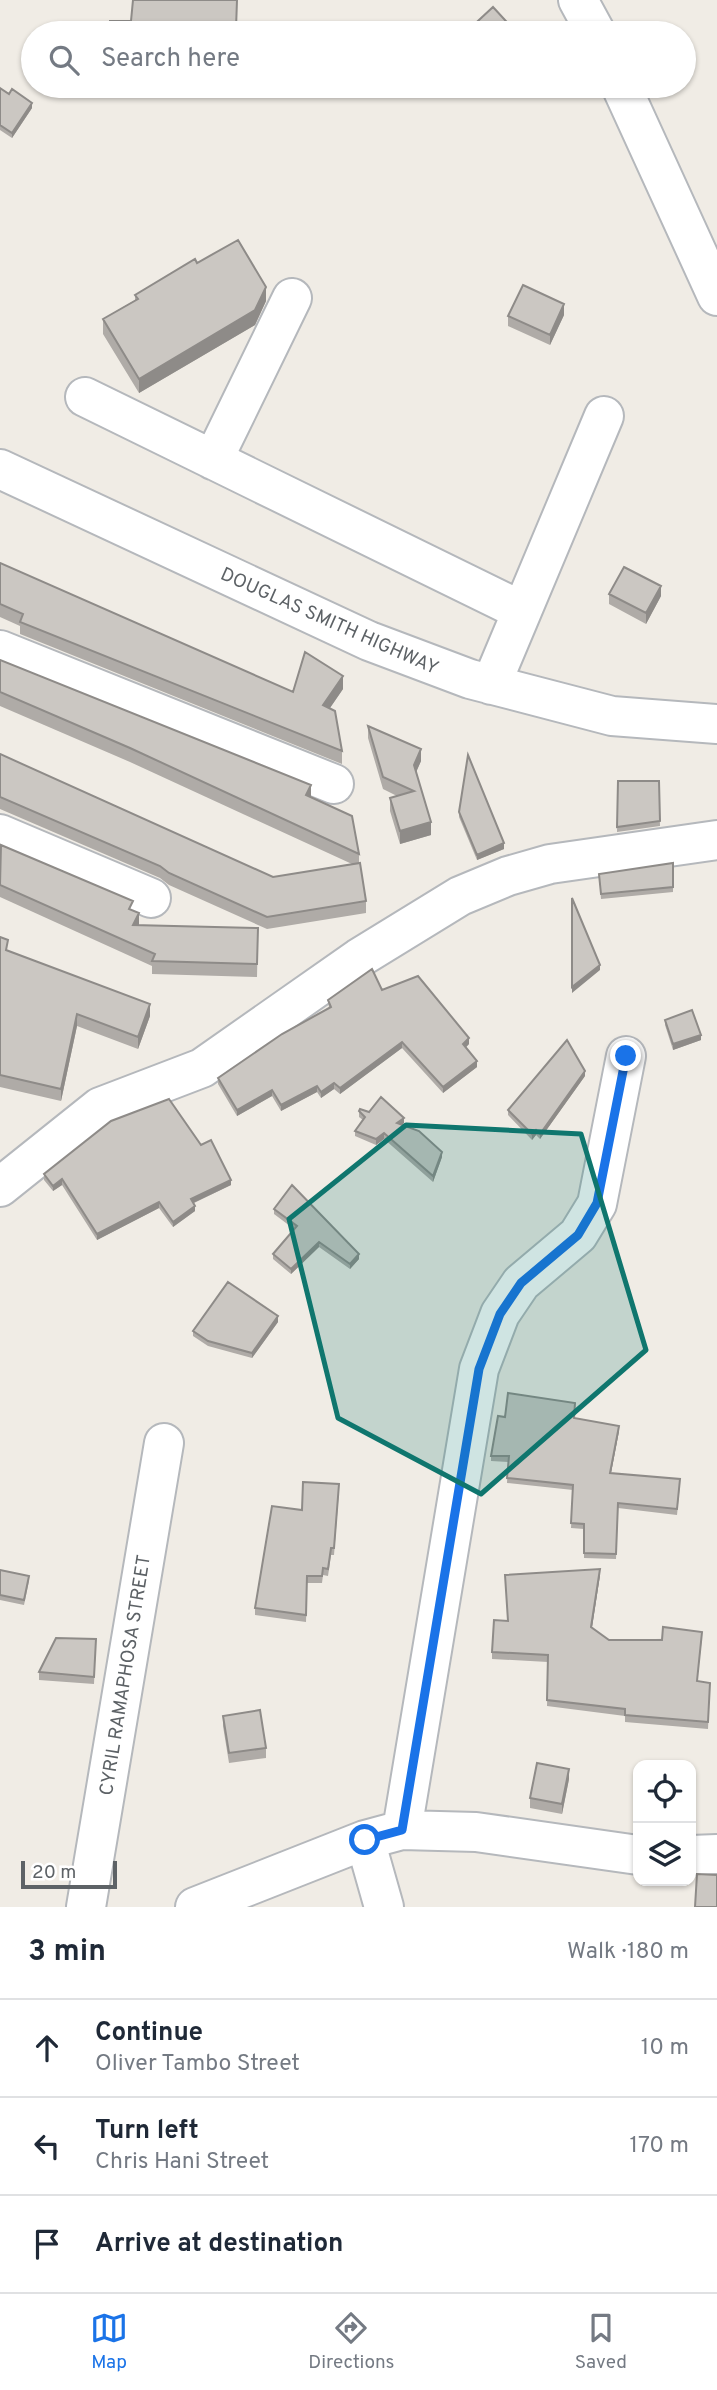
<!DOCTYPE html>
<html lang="en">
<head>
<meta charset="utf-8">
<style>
	body { margin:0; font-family:Overpass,sans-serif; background:#f6f6f7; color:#1f2937 }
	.controls { position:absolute; right:21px; bottom:21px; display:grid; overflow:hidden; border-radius:14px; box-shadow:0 2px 5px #0004 }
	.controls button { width:63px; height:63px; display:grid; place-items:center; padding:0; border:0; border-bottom:2px solid #e0e1e3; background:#fff; color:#1f2937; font:35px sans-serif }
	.scale { position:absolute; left:21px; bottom:18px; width:96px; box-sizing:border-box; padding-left:7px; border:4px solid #5d6266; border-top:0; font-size:19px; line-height:24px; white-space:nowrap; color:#5d6266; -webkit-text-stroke:5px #fff; paint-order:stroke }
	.stop { position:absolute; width:21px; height:21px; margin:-16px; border:5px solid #1a73e8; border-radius:50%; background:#fff }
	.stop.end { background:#1a73e8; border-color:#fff; box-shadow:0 2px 7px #0008 }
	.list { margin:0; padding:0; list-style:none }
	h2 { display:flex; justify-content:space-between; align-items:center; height:91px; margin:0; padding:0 28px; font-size:30px }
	h2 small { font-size:23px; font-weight:400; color:#747a83 }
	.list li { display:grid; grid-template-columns:46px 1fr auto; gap:21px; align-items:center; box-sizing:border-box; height:98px; padding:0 28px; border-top:2px solid #e0e1e3 }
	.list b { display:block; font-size:26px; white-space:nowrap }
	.list p { margin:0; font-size:23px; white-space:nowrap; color:#747a83 }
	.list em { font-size:23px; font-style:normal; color:#747a83 }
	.icon { flex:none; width:38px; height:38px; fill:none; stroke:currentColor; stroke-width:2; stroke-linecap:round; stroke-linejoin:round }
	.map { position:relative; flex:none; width:717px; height:1907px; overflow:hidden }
	.search { position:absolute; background:#fff; box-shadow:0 2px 5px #0004; left:21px; right:21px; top:21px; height:77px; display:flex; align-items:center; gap:18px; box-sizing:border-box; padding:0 24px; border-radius:38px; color:#747a83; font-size:26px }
	.sheet { height:385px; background:#fff }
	nav { display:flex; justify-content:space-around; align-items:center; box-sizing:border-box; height:98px; border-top:2px solid #e0e1e3; background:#fff; font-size:19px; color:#747a83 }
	nav a { display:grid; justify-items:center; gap:4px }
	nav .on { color:#1a73e8 }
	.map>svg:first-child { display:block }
</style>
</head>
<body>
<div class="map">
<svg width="717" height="1907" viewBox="0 0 717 1907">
	<rect width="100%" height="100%" fill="#f0ece5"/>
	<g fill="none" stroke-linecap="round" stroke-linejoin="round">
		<g stroke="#b5b8bc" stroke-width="42">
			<path id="minor" d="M578,0l18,33
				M621,86l96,210
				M85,397l437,214
				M213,460l79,-162
				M0,469l369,172 101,38 142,37 105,8
				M0,650l334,134
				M491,685l113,-269
				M0,834l151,64
				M0,1187l100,-80 102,-39 157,-110 101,-62 48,-20 42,-12 167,-24
				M402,1830l77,-461 21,-55 21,-31 57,-48 19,-31 29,-148
				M365,1840l19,67
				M691,1855l26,-1
				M86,1907l78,-464
				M195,1907l170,-67 37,-10 74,2 162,23"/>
		</g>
		<use href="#minor" stroke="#fff" stroke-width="38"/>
	</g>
	<path fill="#afaba7" d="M237,0l-1,33h-126l21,-12z
		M0,88l32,20 -20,30 -12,-8z
		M197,263l69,38 -11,24 -116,68 -36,-59v-15l32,-19v-5z
		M564,315l-14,30 -42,-19v-10z
		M0,563l293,129 50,-3 -13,19 12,43v13l-322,-130v-8l-20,-9z
		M609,594l52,2 -15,28 -37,-20z
		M0,660l311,137 48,57v9l7,38v12l-99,16 -98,-44 -9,-7 -160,-69v-55l273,123 79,-13 -222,-102 -130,-56z
		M368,726l53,35 -5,11 15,63 -31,9 -10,-33v-13l7,-2 -14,-7 -15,-51z
		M618,781h41l1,45 -43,6z
		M459,812l45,37 -27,11 -18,-43z
		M0,847l133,64 6,14 119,3 -1,49 -105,-3v-8l-152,-69z
		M673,863v29l-72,7 -2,-25z
		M0,937l8,14 142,65 -12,33 -61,-23 -16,75 -61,-14z
		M382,990l87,54 -3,3 11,20 -34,26 -41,-45 -62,46 -6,-5 -13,9 -4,-6 -36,19 -9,-15 -35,20 -19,-32v-6l111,-70 -1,-8z
		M665,1020l36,20 -28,10 -8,-25z
		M585,1076l-45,63 -4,-4 -4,5 -24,-25v-5z
		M359,1111l45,12 -2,2 40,32 -9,25 -49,-43 -8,6 -21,-9v-5l8,-11 -4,-3z
		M201,1145l30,40 -37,18 1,8 -22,16 -14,-19 -62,32 -35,-55 -9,6 -9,-11v-6z
		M274,1209l85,50 -9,10 -31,-22 -28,27 -18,-15v-5l21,-25 -20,-15z
		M278,1322l-26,36 -44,-12 -15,-10v-5z
		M505,1417l69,1 45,13 -8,42 69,11 -3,31 -59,-7 -2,51 -32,-1v-29l-13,-1 2,-38 -66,-7 1,-21 -17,-1v-5z
		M339,1491l-5,64h-3l-3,21 -5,-1 -1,8h-15l-1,39 -51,-7v-7l47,-98z
		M0,1570l29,11 -5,24 -24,-5z
		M600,1575l-8,53 17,12 93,-2 -5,43 13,2 -2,46 -83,-7v-6l-78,-10 1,-44 -56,-3v-7l16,-31z
		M96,1639l-2,45 -55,-4v-8z
		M223,1716l43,32v10l-37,5 -6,-37z
		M569,1779l-7,35 -32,-6v-10z"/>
	<path fill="#8e8b88" d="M32,103v5l-20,30v-5z
		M266,287v14l-11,24 -116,68v-14z
		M564,304v11l-14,30v-10z
		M661,586v10l-15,28v-11z
		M343,676v13l-20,29v-13z
		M421,749v12l-7,16v-12z
		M311,785v13l-5,-3z
		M431,822v13l-31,9v-13z
		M504,843v6l-27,11v-5z
		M139,913v13l-6,-1z
		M600,965v5l-28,23v-6z
		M150,1004v12l-12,33v-12z
		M77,1014v12l-16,75v-12z
		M701,1035v5l-28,10v-6z
		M469,1038v6l-6,6v-6z
		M402,1042v6l-62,46v-6z
		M477,1061v6l-34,26v-6z
		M585,1071v5l-45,63v-5z
		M334,1083v6l-13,9v-6z
		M317,1086v6l-36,19v-6z
		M272,1090v6l-35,20v-6z
		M404,1118v5l-7,5v-5z
		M536,1130v5l-4,5v-6z
		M384,1133v6l-8,6v-6z
		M442,1152v5l-9,25v-6z
		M62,1179v6l-9,6v-5z
		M231,1180v5l-40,19v-5z
		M159,1202v6l-62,32v-6z
		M195,1206v5l-22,16v-5z
		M319,1242v5l-28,27v-5z
		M359,1254v5l-9,10v-5z
		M278,1316v6l-26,36v-5z
		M619,1426v5l-9,47v-5z
		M600,1569v6l-9,58v-6z
		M569,1769v10l-7,35v-10z"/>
	<path fill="#cbc7c2" stroke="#8e8b88" stroke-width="2" d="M133,0h104l-1,29h-52v4h-74v-12h21z
		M493,7l24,26h-52z
		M0,88l9,6 3,-5 20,14 -20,30 -12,-8z
		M238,240l28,47 -11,23 -116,69 -36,-60 35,-20 -3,-4 60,-36 2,4z
		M523,285l41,19 -14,31 -42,-19z
		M0,563l293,129 12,-40 38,24 -20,29 12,6 7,40 -322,-129 3,-8 -23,-10z
		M624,567l37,19 -15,27 -37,-19z
		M0,660l311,125 -5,10 46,21 7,38 -229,-106 -130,-56z
		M368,726l53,23 -7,16 17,57 -31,9 -10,-33 24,-7 -31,-14z
		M0,754l273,123 87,-14 6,38 -99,16 -98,-44 -9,-7 -160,-69z
		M468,755l36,88 -27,12 -18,-43z
		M618,781h41l1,40 -43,6z
		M1,845l132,56 -4,8 10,4 -6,12 125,3 -1,36 -105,-3 3,-7 -155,-69z
		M673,863v24l-72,7 -2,-20z
		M572,898l28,67 -28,22z
		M0,937l8,3 -2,10 144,54 -12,33 -61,-23 -16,75 -61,-14z
		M372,969l10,21 36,-14 51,62 -6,6 14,17 -34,26 -41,-45 -62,46 -6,-5 -13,9 -4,-6 -36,19 -9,-15 -35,20 -19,-32 64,-44 49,-27 -3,-7z
		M692,1010l9,25 -28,9 -8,-24z
		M567,1040l18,31 -45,63 -4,-4 -4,4 -24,-24z
		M381,1097l23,21 -7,5 22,8 23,21 -9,24 -49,-43 -8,6 -21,-8 10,-14 -6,-6 1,-2 9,3z
		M169,1099l32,46 10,-5 20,40 -40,19 4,7 -22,16 -14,-20 -62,32 -35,-55 -9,7 -9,-12 67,-53z
		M292,1185l67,69 -9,10 -31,-22 -28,27 -18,-15 24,-28 -23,-17z
		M228,1282l50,34 -26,37 -44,-12 -15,-10z
		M508,1393l67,10 -1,15 45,8 -9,47 70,6 -3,30 -59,-6 -2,51 -32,-1v-29l-13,-1 2,-38 -66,-7 2,-22h-18l7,-40 7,1z
		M303,1482l36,2 -5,64h-3l-3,21 -5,-1 -1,8h-15l-1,39 -51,-7 17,-102 30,4z
		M600,1569l-9,58 18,13h53l1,-13 39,5 -5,49 13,2 -2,39 -83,-7v-6l-78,-9 1,-45 -56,-3 2,-32 14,1 -3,-46z
		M0,1570l29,6 -5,24 -24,-5z
		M56,1638l40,1 -2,38 -55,-5z
		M260,1710l6,38 -37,5 -6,-37z
		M537,1763l32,6 -7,35 -32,-6z
		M697,1874l20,1v32h-22z"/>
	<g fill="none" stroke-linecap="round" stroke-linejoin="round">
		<path stroke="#1a73e8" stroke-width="9" d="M365,1840l37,-10 77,-461 21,-55 21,-31 57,-48 19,-32 29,-147"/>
	</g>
	<path fill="#0f766e" fill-opacity="0.2" stroke="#0f766e" stroke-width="5" stroke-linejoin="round" d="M406,1125l175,9 65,216 -165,144 -143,-76 -49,-199z"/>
	<g text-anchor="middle" stroke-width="6" stroke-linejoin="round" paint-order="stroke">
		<g font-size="19" fill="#5d6266" stroke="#fff">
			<text transform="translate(330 620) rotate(24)" y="7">DOUGLAS SMITH HIGHWAY</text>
			<text transform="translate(124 1675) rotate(-81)" y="7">CYRIL RAMAPHOSA STREET</text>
		</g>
	</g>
</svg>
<div class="controls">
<button><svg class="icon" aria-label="locate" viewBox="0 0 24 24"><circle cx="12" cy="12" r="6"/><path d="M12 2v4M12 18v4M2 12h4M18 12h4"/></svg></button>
<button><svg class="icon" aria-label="layers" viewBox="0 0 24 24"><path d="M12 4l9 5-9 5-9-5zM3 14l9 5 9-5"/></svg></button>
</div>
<div class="scale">20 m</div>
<div class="stop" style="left:365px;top:1840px"></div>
<div class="stop end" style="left:626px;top:1056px"></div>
<div class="search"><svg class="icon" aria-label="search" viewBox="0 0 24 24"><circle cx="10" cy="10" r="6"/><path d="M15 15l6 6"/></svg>Search here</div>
</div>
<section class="sheet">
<h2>3 min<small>Walk · 180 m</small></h2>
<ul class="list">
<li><svg class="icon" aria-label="ahead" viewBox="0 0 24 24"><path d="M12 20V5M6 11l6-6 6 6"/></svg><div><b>Continue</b><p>Oliver Tambo Street</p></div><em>10 m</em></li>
<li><svg class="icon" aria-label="left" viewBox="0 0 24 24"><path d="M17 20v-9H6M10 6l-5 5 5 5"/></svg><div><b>Turn left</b><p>Chris Hani Street</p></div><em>170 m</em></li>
<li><svg class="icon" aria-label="arrive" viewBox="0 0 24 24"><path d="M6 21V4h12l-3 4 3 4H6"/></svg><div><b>Arrive at destination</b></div></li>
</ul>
</section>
<nav>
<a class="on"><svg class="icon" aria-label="map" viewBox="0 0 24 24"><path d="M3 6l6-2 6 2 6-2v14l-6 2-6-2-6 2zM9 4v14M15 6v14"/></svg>Map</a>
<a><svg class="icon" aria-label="directions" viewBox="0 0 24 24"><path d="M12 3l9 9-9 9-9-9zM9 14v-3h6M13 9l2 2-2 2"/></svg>Directions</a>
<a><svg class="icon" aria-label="saved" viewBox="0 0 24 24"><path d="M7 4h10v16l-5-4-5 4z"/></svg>Saved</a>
</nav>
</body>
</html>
